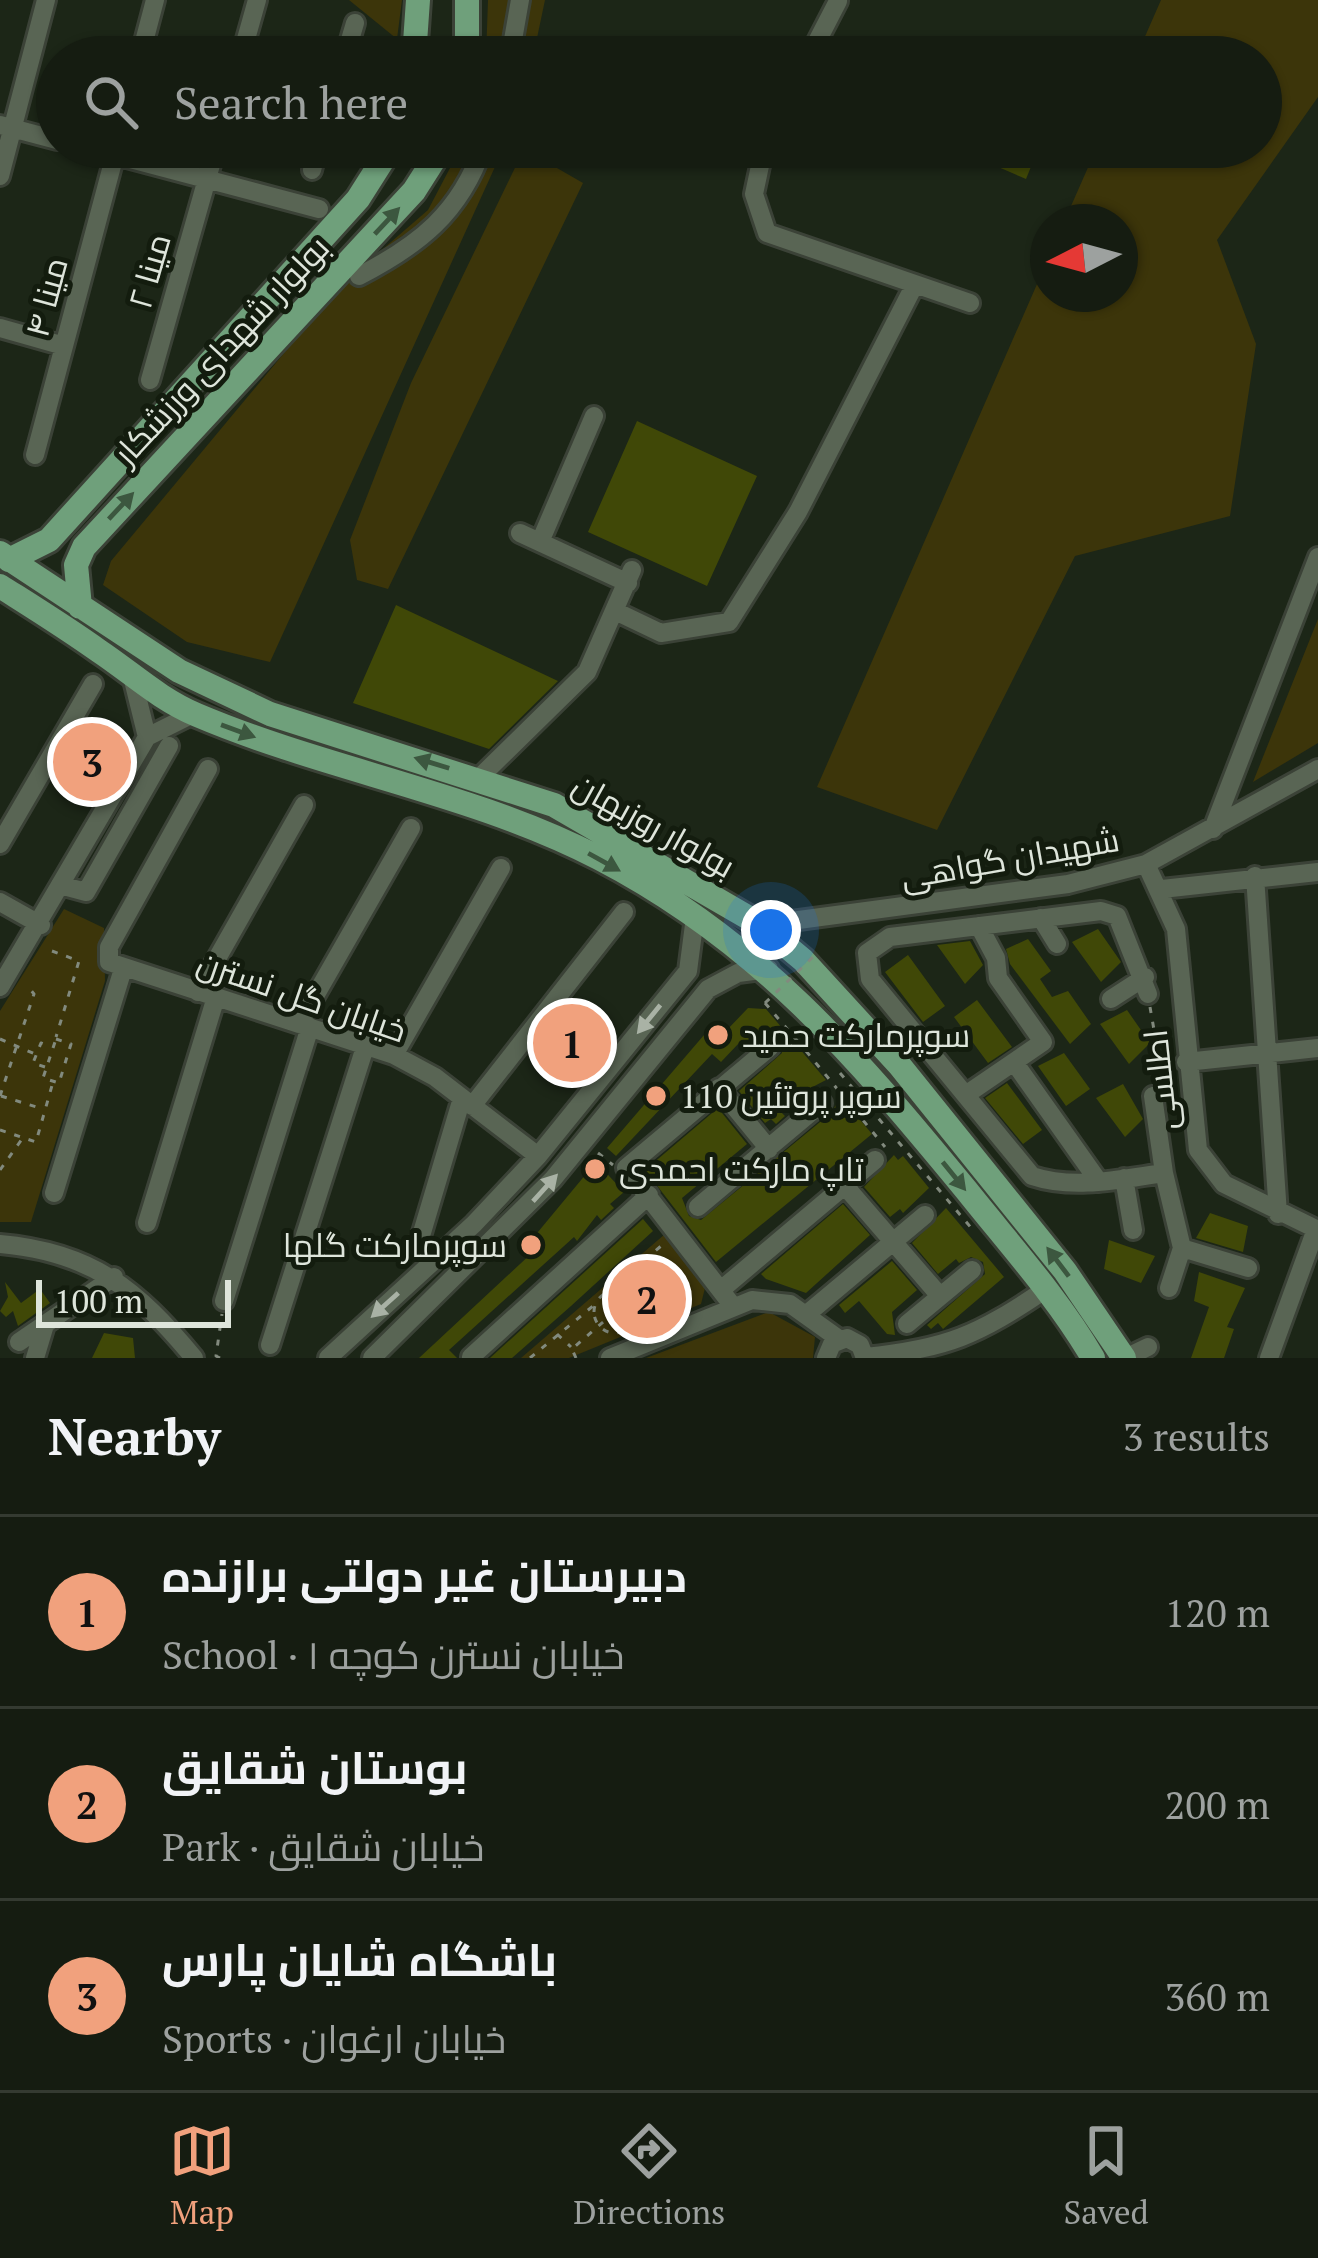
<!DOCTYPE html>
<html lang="en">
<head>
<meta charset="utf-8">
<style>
	body { margin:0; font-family:"PT Serif",Cairo,serif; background:#1e251a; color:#f1f3f6 }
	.compass { position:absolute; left:1030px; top:204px; width:108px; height:108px; border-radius:50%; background:#151c11; box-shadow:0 3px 9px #0004; rotate:264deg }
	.scale { position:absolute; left:36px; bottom:30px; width:195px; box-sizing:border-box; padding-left:12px; border:6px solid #dee5db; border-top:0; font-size:33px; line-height:42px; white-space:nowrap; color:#dee5db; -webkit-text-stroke:9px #131c0e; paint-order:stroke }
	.you { position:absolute; left:771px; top:930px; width:42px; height:42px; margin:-30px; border:9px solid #fff; border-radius:50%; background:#1a73e8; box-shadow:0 0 0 18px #1a73e833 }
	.badge { display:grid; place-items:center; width:78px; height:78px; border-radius:50%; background:#f1a17d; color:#111; font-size:39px; font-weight:700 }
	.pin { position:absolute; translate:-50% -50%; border:6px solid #fff; box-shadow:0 3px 12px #0006 }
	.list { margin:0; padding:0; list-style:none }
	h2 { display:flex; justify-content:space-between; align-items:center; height:156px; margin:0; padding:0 48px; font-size:51px }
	h2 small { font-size:39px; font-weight:400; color:#9da19f }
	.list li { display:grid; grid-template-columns:78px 1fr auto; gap:36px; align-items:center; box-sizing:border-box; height:192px; padding:0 48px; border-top:3px solid #343a31 }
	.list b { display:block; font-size:45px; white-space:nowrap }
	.list p { margin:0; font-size:39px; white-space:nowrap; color:#9da19f }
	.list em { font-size:39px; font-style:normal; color:#9da19f }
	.icon { flex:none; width:66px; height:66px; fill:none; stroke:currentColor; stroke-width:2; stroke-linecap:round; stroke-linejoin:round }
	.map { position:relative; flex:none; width:1318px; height:1358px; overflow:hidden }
	.search { position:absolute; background:#151c11; box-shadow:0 3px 9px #0004; left:36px; right:36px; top:36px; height:132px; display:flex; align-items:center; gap:30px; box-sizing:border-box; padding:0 42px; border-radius:66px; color:#9da19f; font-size:45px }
	.sheet { height:732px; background:#151c11 }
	nav { display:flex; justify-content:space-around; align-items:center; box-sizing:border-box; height:168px; border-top:3px solid #343a31; background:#151c11; font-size:33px; color:#9da19f }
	nav a { display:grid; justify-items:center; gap:6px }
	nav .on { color:#f1a17d }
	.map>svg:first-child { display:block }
</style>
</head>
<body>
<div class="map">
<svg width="1318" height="1358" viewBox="0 0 1318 1358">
	<rect width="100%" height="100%" fill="#1c2617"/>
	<path fill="#3c350a" d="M349,0h53l-5,39z
		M488,0h57l-12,57h-47z
		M1161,0h157v97l-101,143 39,104 -26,172 -155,40 -138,274 -120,-43 231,-528v35h72v-72h-56l33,-75h164v-90h-125z
		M461,147h43l-234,515 -83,-20 -84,-57 8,-24 228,-274 89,-77z
		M524,149l59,34 -195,406 -31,-9 -7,-40 61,-157z
		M1318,619v124l-65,39z
		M64,909l40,19 1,53 -74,241h-31v-211z
		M665,1234l41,50 -5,20 -132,54h-48z
		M769,1312l46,25 -2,21h-167z"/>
	<path fill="#404807" d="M996,147h43l-13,32 -37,-16z
		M637,421l120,55 -50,110 -119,-54z
		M396,605l162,76 -69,68 -136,-46z
		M1098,929l23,33 -20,20 -29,-40z
		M1028,939l23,32 -11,8 12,18 16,-6 23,33 -21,20 -60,-80 -4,-15z
		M970,941l13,24 -18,19 -28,-39z
		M908,955l37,51 -22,16 -38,-50z
		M977,1000l35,47 -24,16 -34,-46z
		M748,1008l18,1 60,71 -27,14 -19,17 5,5 -9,8 -5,-5 -6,4 -26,-32 43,-38 -3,-15 -12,-4 -21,16 -7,-7 -18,19 -9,-8 -96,102 -9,-8 97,-113 4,3 10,-12 7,6z
		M1127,1010l23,33 -21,21 -29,-40z
		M1064,1053l26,36 -24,17 -28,-40z
		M1007,1083l35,47 -19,14 -38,-46z
		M1123,1084l20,35 -18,18 -29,-39z
		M841,1097l31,37 -156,128 -71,-92 73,-62 29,36 -65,54 7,18 12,4 130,-107z
		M894,1155l4,5 5,-4 26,32 -26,25 -3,-4 -10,8 -26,-30z
		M596,1162l28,30 -14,12 4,4 -13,12 -4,-5 -20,26 -3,-4 -125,113 8,8h-38l115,-107 -6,-7z
		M843,1204l27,31 -64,58 -40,-14 -5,-5z
		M946,1208l58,69 -61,52 -5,-6 -7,6 -4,-4 58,-51 -2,-12 -12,-5 -12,6 -3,-4 -18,15 -26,-31z
		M1210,1213l38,13 -5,26 -47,-14z
		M643,1219l10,12 -82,75 -59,52h-22z
		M1109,1240l46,16 -14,27 -37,-14z
		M892,1261l25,29 -25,22 3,23 -8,-1 -28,-33 -14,12 -6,-8z
		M1199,1272l46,16 -18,39 7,2 -10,29h-33l18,-51 -15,-6z
		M5,1282l16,21 19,-14 10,14 -32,23 -5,-15 -7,6 -6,-6 8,-14z
		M104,1333l29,5 2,20h-43z"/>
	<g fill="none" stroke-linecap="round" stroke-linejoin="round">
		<g stroke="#3b4237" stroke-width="24">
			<path id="minor" d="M140,57l15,-57
				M241,57l16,-57
				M345,57l10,-34
				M510,57l10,-57
				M809,57l29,-56
				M0,125l57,15
				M85,147l234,62
				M764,147l-10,47 13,39 203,70
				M312,170l6,-23
				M0,176l46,-176
				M359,276c60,-31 101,-63 124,-129
				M0,328l64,18
				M150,380l66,-233
				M35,455l82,-308
				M520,533l108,50
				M540,542l54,-126
				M615,611l46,22 68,-11 69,-110 117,-228
				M133,680l14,57
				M208,769l-99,178v15l285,93 41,22 103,79
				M480,777l107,-105 45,-102
				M1213,829l105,-272
				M0,844l93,-160
				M1146,864l30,65 22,221 26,34 94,46
				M1255,876l23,338
				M60,885l26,7 83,-146
				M1162,889l156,-17
				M0,902l41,23
				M1041,918l16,26
				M761,925l307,-41 78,-20 172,-95
				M0,987l147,-250 46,-23
				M198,992l106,-187
				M1148,994l-31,-78 -16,-5 -211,26 -23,16 3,26 162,197c42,14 89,3 132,-3l18,75 -13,40
				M1111,999l34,-22
				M299,1024l112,-196
				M394,1055l107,-187
				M1014,1062l85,120
				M1186,1062l132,-14
				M719,1088l50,61
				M967,1094l76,-52 -45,-64 -2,-20 -17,-32
				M1153,1096l11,77
				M472,1106l152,-194
				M1124,1178l9,52
				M845,1186l95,110
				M54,1193l69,-224
				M698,1207l124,-104
				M147,1223l69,-226
				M0,1244c92,8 137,45 194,114
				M418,1246l44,-148
				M1182,1248l66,20
				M722,1289l153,-129
				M224,1301l86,-274
				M732,1305l-106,-137 144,-121
				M807,1314l118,-99
				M907,1324l65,-54
				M19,1342l95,-65
				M270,1345l96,-301
				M471,1357l178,-162
				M865,1357c82,-8 113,-22 181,-68
				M35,1358l10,-33
				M328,1358l146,-134 64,-68 150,-185 7,-54
				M372,1358l181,-179 155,-190 30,-16 31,-4
				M610,1358l142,-58 38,4 49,35
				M826,1358l6,-14 15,-6 13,7 5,13
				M1125,1358l23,-11
				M1269,1358l47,-129"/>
		</g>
		<g stroke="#3b4237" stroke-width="30">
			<path id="major" d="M467,0v57
				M414,57l4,-57
				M0,553l179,118 91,43 284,91 207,120 42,35 97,106 165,205 59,87
				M9,560l40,-20 309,-341 33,-52
				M0,586c33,21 67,42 99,65 33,22 60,48 98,64 132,56 274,77 402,143 160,83 256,197 368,333 43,54 91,107 126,167
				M80,607l-4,-42 8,-18 330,-356 28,-44"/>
		</g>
		<path stroke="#828a7e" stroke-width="3" stroke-dasharray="6 9" stroke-linecap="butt" d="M52,951l27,10 -23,76
			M765,1003l41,48 9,-6
			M1150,1007l7,40 -3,34
			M0,1039l35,15
			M56,1039l15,5 -12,39 -16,-5z
			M806,1051l79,96
			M45,1067l-12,-4 8,-20 10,4
			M840,1073l133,157
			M0,1096l34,-102 -5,-6
			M1,1096l42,13
			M0,1130l36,12 17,-60
			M598,1153l15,12
			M0,1170l22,-31
			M636,1266l36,50
			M610,1289l57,-48
			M594 1312a21 21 0 1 1 42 0a21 21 0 1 1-42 0Z
			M609 1312a7 7 0 1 1 14 0a7 7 0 1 1-14 0Z
			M622,1307l55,-43
			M557,1334l14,13
			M220,1358l-4,-2 6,-42
			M530,1358l63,-52
			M576,1358l-4,-9 38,-33"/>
		<use href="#minor" stroke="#596554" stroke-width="18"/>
		<use href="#major" stroke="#6fa07b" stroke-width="24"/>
		<path stroke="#828a7e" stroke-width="3" stroke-dasharray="6 9" stroke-linecap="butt" d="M765,1003l51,-49"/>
	</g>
	<defs><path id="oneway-solid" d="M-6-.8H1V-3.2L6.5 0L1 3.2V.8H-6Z" transform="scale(3)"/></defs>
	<g fill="#3c573f">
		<use href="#oneway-solid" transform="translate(387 221) rotate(-47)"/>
		<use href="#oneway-solid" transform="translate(121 506) rotate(-47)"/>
		<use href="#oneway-solid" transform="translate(238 731) rotate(20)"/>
		<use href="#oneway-solid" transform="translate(432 763) rotate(-163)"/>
		<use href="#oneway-solid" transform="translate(604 862) rotate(29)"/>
		<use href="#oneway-solid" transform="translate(954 1176) rotate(51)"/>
		<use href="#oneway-solid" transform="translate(1058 1262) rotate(-127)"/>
	</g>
	<g fill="#a9b2a5">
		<use href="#oneway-solid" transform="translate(649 1019) rotate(129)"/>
		<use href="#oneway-solid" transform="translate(545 1188) rotate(-48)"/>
		<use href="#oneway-solid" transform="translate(385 1305) rotate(138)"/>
	</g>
	<g fill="#f1a17d" stroke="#131c0e" stroke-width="4.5">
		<circle cx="718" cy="1035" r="12"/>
		<circle cx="656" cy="1096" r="12"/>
		<circle cx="595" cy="1169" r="12"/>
		<circle cx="531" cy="1245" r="12"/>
	</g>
	<g text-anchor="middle" stroke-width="10" stroke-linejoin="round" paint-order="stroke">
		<g font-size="33" fill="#dee5db" stroke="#131c0e">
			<text transform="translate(149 271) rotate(-74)" y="12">مینا ۲</text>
			<text transform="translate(46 297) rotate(-75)" y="12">مینا ۴</text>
			<text transform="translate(221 350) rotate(-47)" y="12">بولوار شهدای ورزشکار</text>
			<text transform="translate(654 825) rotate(29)" y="12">بولوار روزبهان</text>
			<text transform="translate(1010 858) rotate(-10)" y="12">شهیدان گواهی</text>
			<text transform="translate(302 996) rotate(19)" y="12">خیابان گل نسترن</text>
			<text transform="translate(1160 1080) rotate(-96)" y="12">اطلسی</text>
		</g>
		<g font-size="33" fill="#dee5db" stroke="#131c0e" text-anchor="start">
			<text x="742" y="1047">سوپرمارکت حمید</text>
			<text x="680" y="1108">سوپر پروتئین 110</text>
			<text x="619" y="1181">تاپ مارکت احمدی</text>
			<text x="507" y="1257" text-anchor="end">سوپرمارکت گلها</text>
		</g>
	</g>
</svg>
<svg class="compass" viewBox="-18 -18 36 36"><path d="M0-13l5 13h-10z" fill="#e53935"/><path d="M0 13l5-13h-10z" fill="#9da19f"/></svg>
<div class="scale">100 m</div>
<div class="you"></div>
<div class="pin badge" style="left:572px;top:1043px">1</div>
<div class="pin badge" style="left:647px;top:1299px">2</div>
<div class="pin badge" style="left:92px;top:762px">3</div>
<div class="search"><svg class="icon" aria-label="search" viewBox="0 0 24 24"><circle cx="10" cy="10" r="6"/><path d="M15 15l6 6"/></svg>Search here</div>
</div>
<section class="sheet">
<h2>Nearby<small>3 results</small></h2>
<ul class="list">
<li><span class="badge">1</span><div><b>دبیرستان غیر دولتی برازنده</b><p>School · خیابان نسترن کوچه ۱</p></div><em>120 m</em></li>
<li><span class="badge">2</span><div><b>بوستان شقایق</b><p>Park · خیابان شقایق</p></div><em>200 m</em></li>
<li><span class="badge">3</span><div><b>باشگاه شایان پارس</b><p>Sports · خیابان ارغوان</p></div><em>360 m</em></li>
</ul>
</section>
<nav>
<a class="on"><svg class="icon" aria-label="map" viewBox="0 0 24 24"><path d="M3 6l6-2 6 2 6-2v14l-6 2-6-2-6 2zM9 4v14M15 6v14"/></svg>Map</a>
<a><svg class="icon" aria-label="directions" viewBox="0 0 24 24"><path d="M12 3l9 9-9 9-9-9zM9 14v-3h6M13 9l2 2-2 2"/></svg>Directions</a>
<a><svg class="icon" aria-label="saved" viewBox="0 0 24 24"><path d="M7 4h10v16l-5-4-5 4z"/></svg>Saved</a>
</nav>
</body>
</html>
